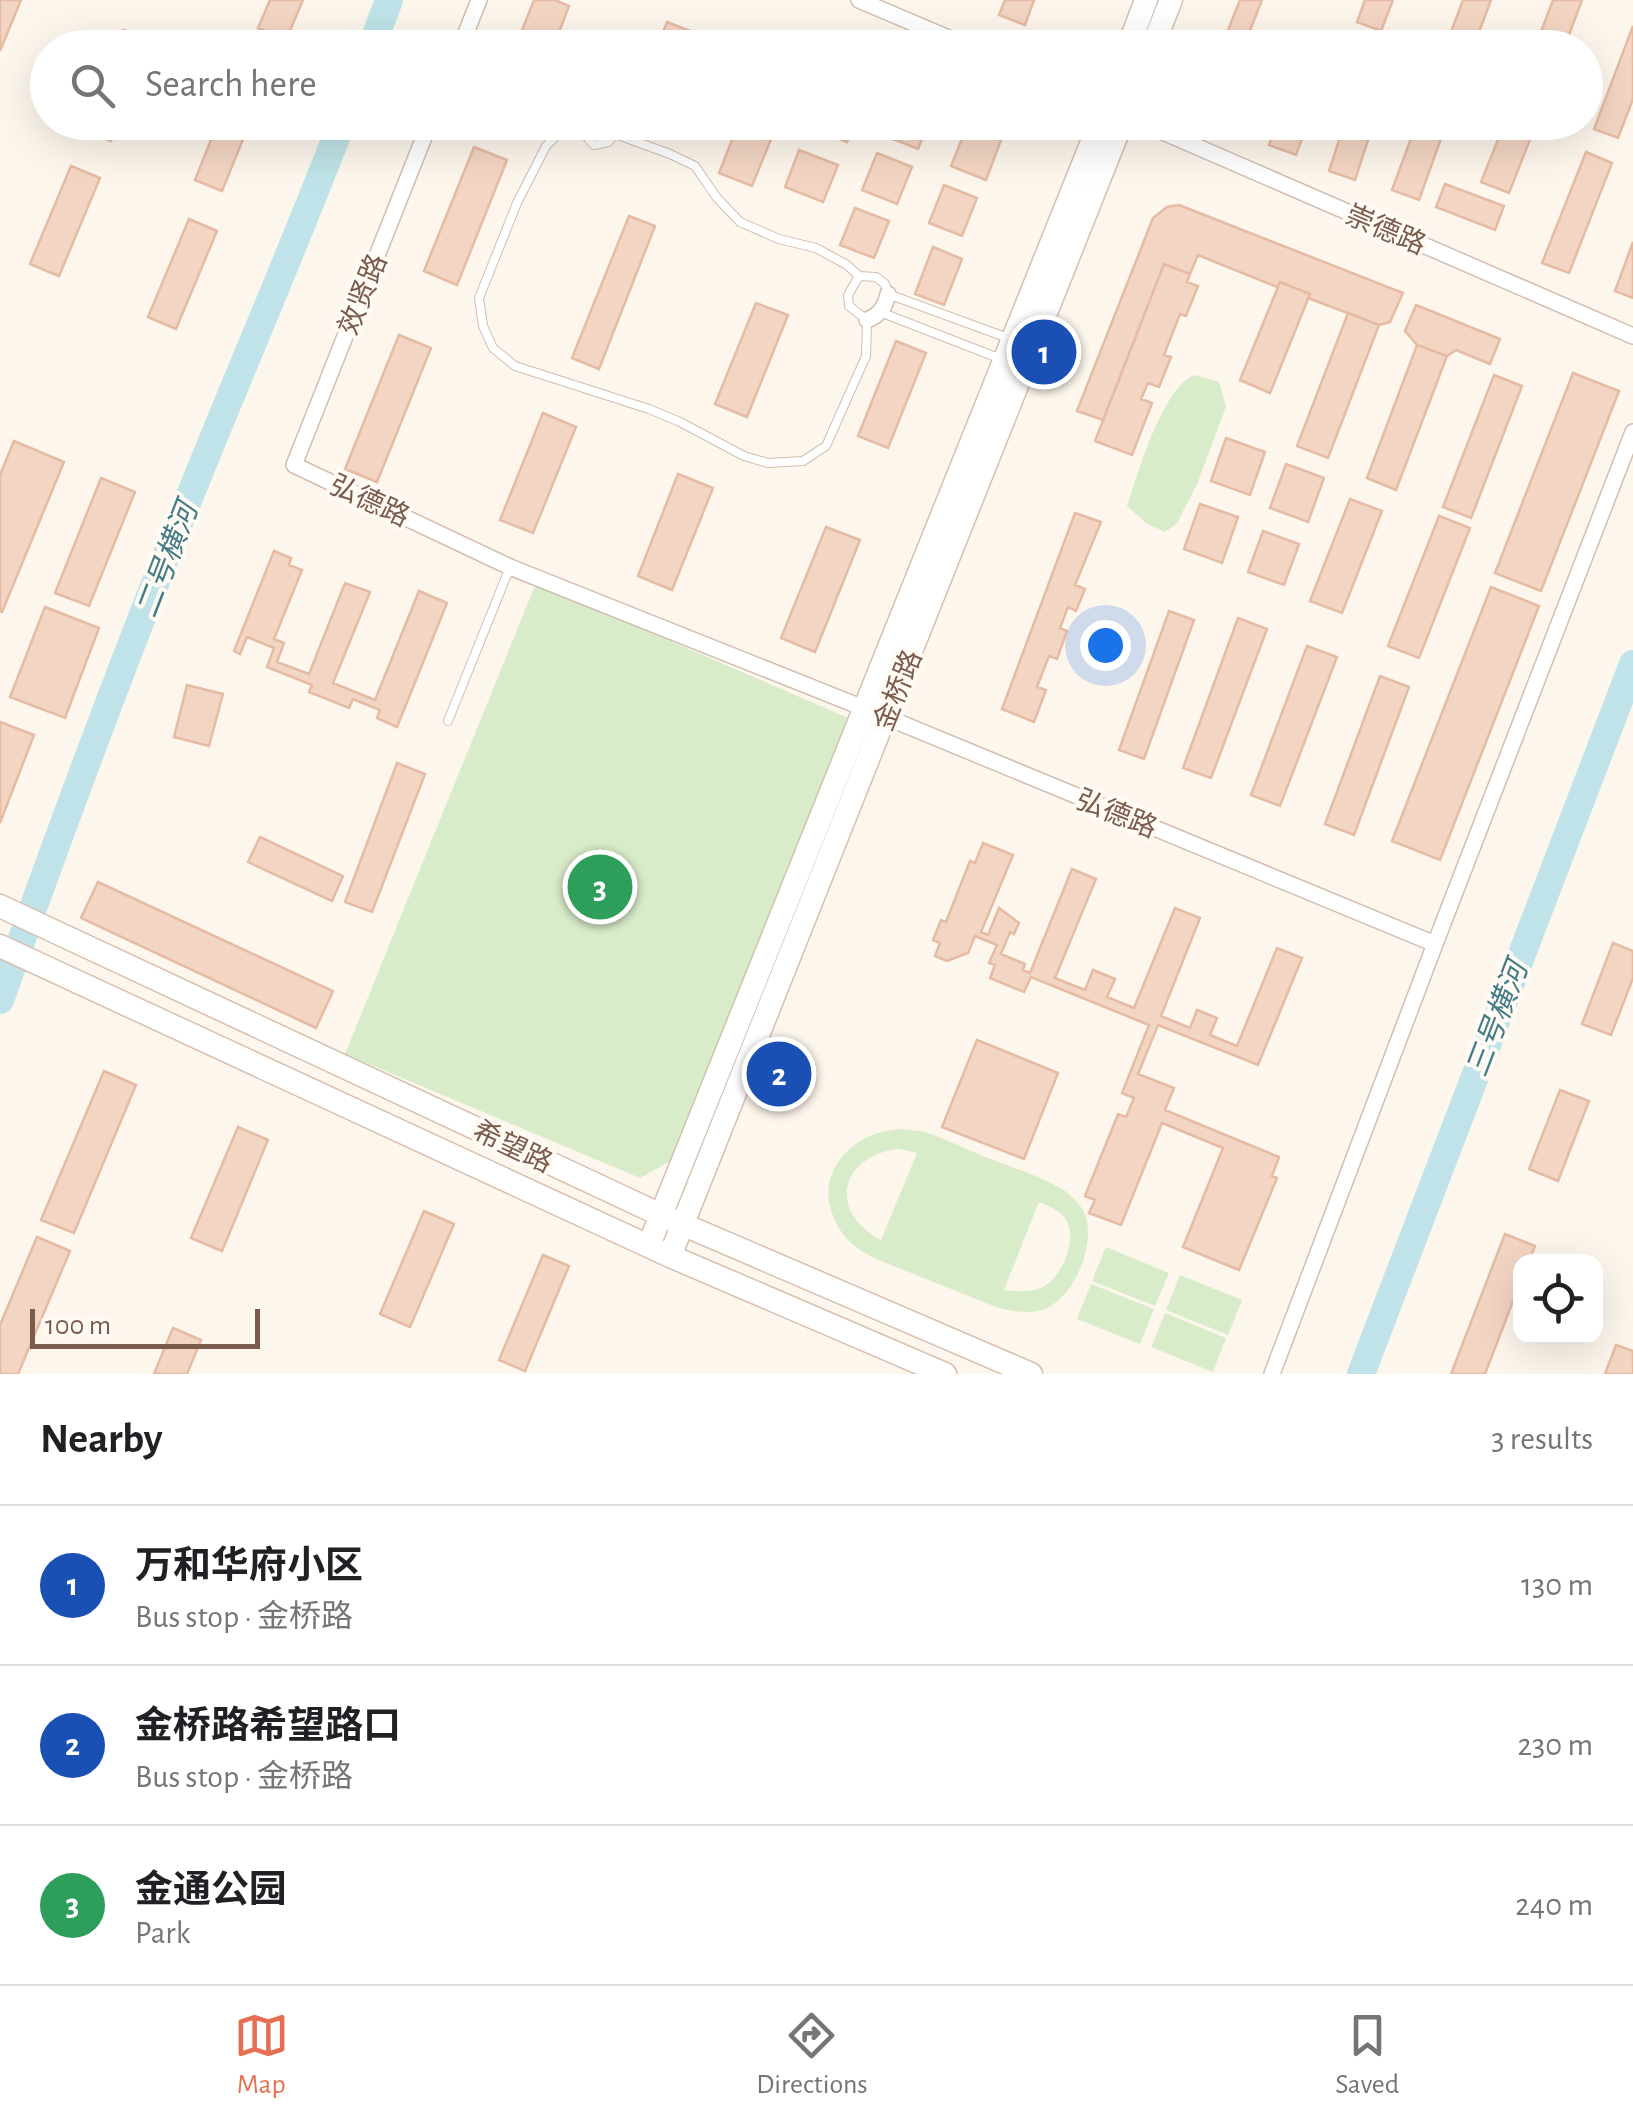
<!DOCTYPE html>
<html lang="en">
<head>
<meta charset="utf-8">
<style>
	body { margin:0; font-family:"Alegreya Sans","Noto Sans SC",sans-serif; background:#f6f6f6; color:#202124 }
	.controls { position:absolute; right:30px; bottom:30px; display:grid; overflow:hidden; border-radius:20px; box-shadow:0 10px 40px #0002 }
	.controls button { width:90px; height:90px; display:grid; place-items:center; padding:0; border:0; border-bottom:2px solid #e0e0e0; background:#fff; color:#202124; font:50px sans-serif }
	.scale { position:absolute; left:30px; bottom:25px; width:230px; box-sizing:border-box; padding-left:10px; border:5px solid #7a5c4d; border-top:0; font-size:28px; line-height:35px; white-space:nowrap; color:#7a5c4d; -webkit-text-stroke:8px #fffaf3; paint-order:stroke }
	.you { position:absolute; left:1105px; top:645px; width:35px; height:35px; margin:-25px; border:8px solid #fff; border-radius:50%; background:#1a73e8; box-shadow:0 0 0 15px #1a73e833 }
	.badge { display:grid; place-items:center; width:65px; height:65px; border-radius:50%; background:#e76f51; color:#fff; font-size:32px; font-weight:700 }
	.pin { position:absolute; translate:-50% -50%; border:5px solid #fff; box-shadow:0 2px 10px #0006 }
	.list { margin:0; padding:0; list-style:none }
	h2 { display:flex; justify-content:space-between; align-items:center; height:130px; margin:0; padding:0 40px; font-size:42px }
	h2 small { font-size:32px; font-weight:400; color:#757577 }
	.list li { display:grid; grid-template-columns:65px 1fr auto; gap:30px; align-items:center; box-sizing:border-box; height:160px; padding:0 40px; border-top:2px solid #e0e0e0 }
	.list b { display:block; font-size:38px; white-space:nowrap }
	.list p { margin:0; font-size:32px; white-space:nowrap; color:#757577 }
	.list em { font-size:32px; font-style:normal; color:#757577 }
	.icon { flex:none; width:55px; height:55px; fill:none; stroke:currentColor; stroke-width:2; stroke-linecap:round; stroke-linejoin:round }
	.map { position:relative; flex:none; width:1633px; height:1374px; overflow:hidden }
	.search { position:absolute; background:#fff; box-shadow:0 10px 40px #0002; left:30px; right:30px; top:30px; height:110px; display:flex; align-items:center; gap:25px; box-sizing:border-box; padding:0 35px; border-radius:55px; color:#757577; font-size:38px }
	.sheet { height:610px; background:#fff }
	nav { display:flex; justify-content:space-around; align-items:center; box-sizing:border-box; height:140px; border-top:2px solid #e0e0e0; background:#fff; font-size:28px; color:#757577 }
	nav a { display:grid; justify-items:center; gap:5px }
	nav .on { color:#e76f51 }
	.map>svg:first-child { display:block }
</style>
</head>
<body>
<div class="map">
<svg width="1633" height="1374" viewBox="0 0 1633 1374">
	<rect width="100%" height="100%" fill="#fdf6ec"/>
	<path fill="#d8ecc9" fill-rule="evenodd" d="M1194,375l25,7 7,24 -13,36 -16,42 -20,39 -12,9 -19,-9 -19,-17c11,-33 35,-117 67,-131z
		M536,583l317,137 -174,436 -39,22 -295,-124z
		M901,1129c7,1 16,1 23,3 21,6 43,18 64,26 25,10 54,18 77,33 6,4 12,11 16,16 20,29 -6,93 -39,103 -14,4 -32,1 -46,-3 -28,-11 -57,-23 -85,-34 -21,-9 -46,-16 -62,-32 -17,-17 -27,-47 -16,-70 14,-28 39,-40 68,-42zM899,1149l18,4 -36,87c-54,-28 -41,-85 18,-91zM1039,1202c9,3 21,9 26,16 14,19 -3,59 -22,69 -12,6 -26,4 -39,3z
		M1106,1247l63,26 -14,33 -63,-25z
		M1180,1275l62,25 -14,35 -62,-25z
		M1091,1284l63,25 -14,35 -63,-25z
		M1165,1313l61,25 -13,34 -62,-25z"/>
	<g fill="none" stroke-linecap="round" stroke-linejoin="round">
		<path stroke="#bfe3e8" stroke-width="28" d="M371,48l18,-48
			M0,1000c67,-188 137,-376 213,-561 43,-105 88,-210 129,-317
			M1361,1374l272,-710"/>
	</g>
	<path fill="#f3d5c3" stroke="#e6bba3" stroke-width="2.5" d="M0,0h21l-21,51z
		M270,0h33l-17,40 -28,-12z
		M534,0h21l14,6 -16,42h-38z
		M1005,0h29l-9,25 -26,-10z
		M1240,0h22l-19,48h-22z
		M1365,0h28l-12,31 -24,-9z
		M1463,0h28l-18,48h-28z
		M1553,0h29l-18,48h-29z
		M667,22l31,12 -5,14h-36z
		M1633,26v73l-15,39 -24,-9z
		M124,30l28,13 -2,5h-33z
		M1310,33l26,10 -1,5h-31z
		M85,122h34l-8,19 -28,-12z
		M218,122h32l-28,69 -27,-11z
		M627,122h36l-6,16 -31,-12z
		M739,122h39l-26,64 -33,-13z
		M809,122h46l-8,20 -39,-16z
		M889,122h40l-11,27 -35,-14z
		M1277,122h31l-12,33 -27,-10z
		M1345,122h29l-19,58 -26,-9z
		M1417,122h30l-28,78 -27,-10z
		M1505,122h32l-28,71 -28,-11z
		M967,126l34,14 -15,40 -35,-14z
		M474,147l33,13 -50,125 -33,-14z
		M799,150l39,15 -15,37 -38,-15z
		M1586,152l26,11 -43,110 -27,-10z
		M877,153l35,14 -15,37 -35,-14z
		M71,166l29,12 -41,98 -29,-12z
		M1445,184l59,22 -9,24 -59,-23z
		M944,185l33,13 -15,38 -33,-13z
		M1179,205l224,88 -13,29 -11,3 -71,-27 2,-4 -30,-12 -3,5 -79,-32 -8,19 -26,-10 -61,156 -26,-9 76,-193 14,-11z
		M855,208l34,13 -15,37 -34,-13z
		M629,216l26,10 -56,143 -27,-11z
		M189,219l28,12 -41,98 -28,-12z
		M1633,242v56l-18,-7z
		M933,247l29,12 -18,46 -29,-11z
		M1164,264l26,10 -3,8 11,4 -12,30 -6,-2 -16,41 7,2 -12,30 -11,-4 -7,16 11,4 -20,52 -37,-14z
		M1280,282l30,12 -40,99 -30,-13z
		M756,303l32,12 -41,102 -32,-13z
		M1416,305l84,34 -10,25 -34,-14 -9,6 -30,-11 -12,-14z
		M1348,313l31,12 -51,133 -31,-12z
		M399,335l32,13 -54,134 -32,-13z
		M896,341l30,12 -38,95 -30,-12z
		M1417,345l30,11 -51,134 -29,-12z
		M1573,373l46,18 -78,200 -46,-18z
		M1494,375l28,11 -51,132 -28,-11z
		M543,413l33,14 -43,106 -33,-13z
		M1226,438l39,14 -15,43 -39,-14z
		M14,441l50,21 -62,150 -2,-1v-136z
		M1286,464l38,14 -16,44 -38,-14z
		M678,474l35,14 -41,102 -34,-14z
		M101,478l34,14 -46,114 -34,-13z
		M1350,499l32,12 -40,102 -32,-12z
		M1200,504l38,13 -16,46 -38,-14z
		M1075,513l26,9 -26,63 10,4 -9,22 -8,-4 -8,21 7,3 -10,28 -8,-3 -12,31 9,3 -12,32 -32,-13z
		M1439,516l31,12 -51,130 -31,-12z
		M826,527l34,13 -45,112 -34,-14z
		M1263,531l36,13 -15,41 -36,-13z
		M274,551l17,7 -2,7 13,5 -28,69 10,4 -7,19 32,12 36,-91 25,9 -37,91 42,17 44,-109 28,12 -50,124 -20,-9 3,-8 -27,-11 -4,9 -40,-16 3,-7 -45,-18 7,-19 -27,-11 -7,17 -6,-3z
		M1491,587l48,19 -99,254 -48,-19z
		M45,607l54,21 -34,90 -55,-21z
		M1169,611l25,9 -50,139 -25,-9z
		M1238,618l29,11 -56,149 -28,-10z
		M1307,646l30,11 -57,149 -29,-11z
		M1380,676l29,11 -55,148 -29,-11z
		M187,685l36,9 -14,52 -35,-9z
		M0,722l34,13 -34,88z
		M397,763l28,11 -53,138 -27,-10z
		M260,837l83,39 -11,25 -84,-39z
		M983,843l30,12 -32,77 7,3 11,-27 20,15 -5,11 -4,-2 -9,22 24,10 -2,6 7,3 42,-104 24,10 -41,99 30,12 8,-20 22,9 -8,18 27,11 41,-100 25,10 -39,98 29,12 7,-18 20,8 -7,17 27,11 40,-98 25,10 -44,107 -100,-40 -20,49 36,14 -9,22 114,47 -7,19 5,2 -38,92 -56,-23 40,-99 -61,-25 -41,102 -32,-12 6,-13 -10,-4 33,-82 8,3 8,-19 -12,-5 27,-68 -118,-48 -7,15 -34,-14 5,-13 -6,-2 8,-18 -22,-9 -7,17 -21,8 -12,-5 5,-13 -7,-3 8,-20 5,2 24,-61 5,2z
		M98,882l235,109 -17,37 -235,-110z
		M1613,943l20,8v27l-22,57 -29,-11z
		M977,1040l81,33 -34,86 -82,-32z
		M104,1071l32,14 -62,148 -33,-13z
		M1560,1090l29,11 -31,80 -29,-12z
		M238,1127l30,13 -46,111 -31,-13z
		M424,1211l30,13 -44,103 -30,-13z
		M1505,1234l30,12 -6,16h-9v21l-35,91h-34z
		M37,1237l33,14 -52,123h-18v-49z
		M543,1255l26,11 -44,105 -26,-11z
		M173,1328l28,12 -14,34h-33z
		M1616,1345l17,6v23h-28z"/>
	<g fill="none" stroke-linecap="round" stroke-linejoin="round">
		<g stroke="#d1beb0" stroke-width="10">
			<path id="lane" d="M574,122l-9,5 -19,19 -29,57 -38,95 4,28 10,22 22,18 134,43 31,13 64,34 24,7 35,-2 23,-15 40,-90 1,-36 -18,-14 -1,-11 11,-19
				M586,122h5
				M613,122l2,12 55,20 25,12 22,32 23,24 39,17 37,9 31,17 12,11 17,1 9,7 3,10 120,44
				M565,127l19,7 10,11 14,-3 7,-8
				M880,312l121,47
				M448,721l62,-154"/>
		</g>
		<g stroke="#d1beb0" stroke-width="18">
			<path id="street" d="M859,0l113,48
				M460,48l19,-48
				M430,122l-136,343 216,102 376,150 549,227 198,-512
				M1140,122l493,214
				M867,320c13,-5 18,-13 21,-26
				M1272,1374l163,-430"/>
		</g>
		<g stroke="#d6c0b0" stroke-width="25">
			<path id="secondary" d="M1128,48l18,-48
				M1152,48l19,-48
				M0,906l661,309 370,159
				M0,946l670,310 275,118
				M649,1245l451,-1123
				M670,1256l452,-1134"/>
		</g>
		<use href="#lane" stroke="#fff" stroke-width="8"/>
		<use href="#street" stroke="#fff" stroke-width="15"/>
		<use href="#secondary" stroke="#fff" stroke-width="22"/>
	</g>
	<g text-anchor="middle" stroke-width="8" stroke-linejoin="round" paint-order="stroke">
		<g font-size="28" fill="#7a5c4d" stroke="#fffaf3">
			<text transform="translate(1386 229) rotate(23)" y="10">崇德路</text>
			<text transform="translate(362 294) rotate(-68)" y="10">效贤路</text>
			<text transform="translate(370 500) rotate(25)" y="10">弘德路</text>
			<text transform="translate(897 690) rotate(-68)" y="10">金桥路</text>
			<text transform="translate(1117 813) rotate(22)" y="10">弘德路</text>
			<text transform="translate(513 1146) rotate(25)" y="10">希望路</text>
		</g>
		<g font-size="30" font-style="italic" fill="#437c86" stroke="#fffaf3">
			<text transform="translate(167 560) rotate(-69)" y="10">二号横河</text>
			<text transform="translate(1497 1019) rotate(-69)" y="10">三号横河</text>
		</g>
	</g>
</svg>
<div class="controls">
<button><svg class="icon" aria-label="locate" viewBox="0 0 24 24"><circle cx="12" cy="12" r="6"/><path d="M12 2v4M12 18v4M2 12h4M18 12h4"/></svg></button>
</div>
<div class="scale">100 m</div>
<div class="you"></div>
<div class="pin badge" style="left:1044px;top:352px;background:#1a4fb4">1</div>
<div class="pin badge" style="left:779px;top:1074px;background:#1a4fb4">2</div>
<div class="pin badge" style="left:600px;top:887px;background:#2e9e5b">3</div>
<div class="search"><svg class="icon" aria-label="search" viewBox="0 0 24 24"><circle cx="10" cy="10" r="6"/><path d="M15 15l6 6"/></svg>Search here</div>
</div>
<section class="sheet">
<h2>Nearby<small>3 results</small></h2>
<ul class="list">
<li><span class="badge" style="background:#1a4fb4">1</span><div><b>万和华府小区</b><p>Bus stop · 金桥路</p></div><em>130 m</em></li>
<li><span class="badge" style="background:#1a4fb4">2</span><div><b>金桥路希望路口</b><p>Bus stop · 金桥路</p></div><em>230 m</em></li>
<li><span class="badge" style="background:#2e9e5b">3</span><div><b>金通公园</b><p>Park</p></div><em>240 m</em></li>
</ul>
</section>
<nav>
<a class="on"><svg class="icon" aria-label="map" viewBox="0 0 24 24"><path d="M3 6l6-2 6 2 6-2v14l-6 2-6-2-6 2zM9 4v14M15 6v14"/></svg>Map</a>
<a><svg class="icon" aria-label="directions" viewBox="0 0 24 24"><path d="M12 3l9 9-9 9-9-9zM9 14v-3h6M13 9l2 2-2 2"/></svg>Directions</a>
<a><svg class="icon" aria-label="saved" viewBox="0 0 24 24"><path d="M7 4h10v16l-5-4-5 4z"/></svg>Saved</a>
</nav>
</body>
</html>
